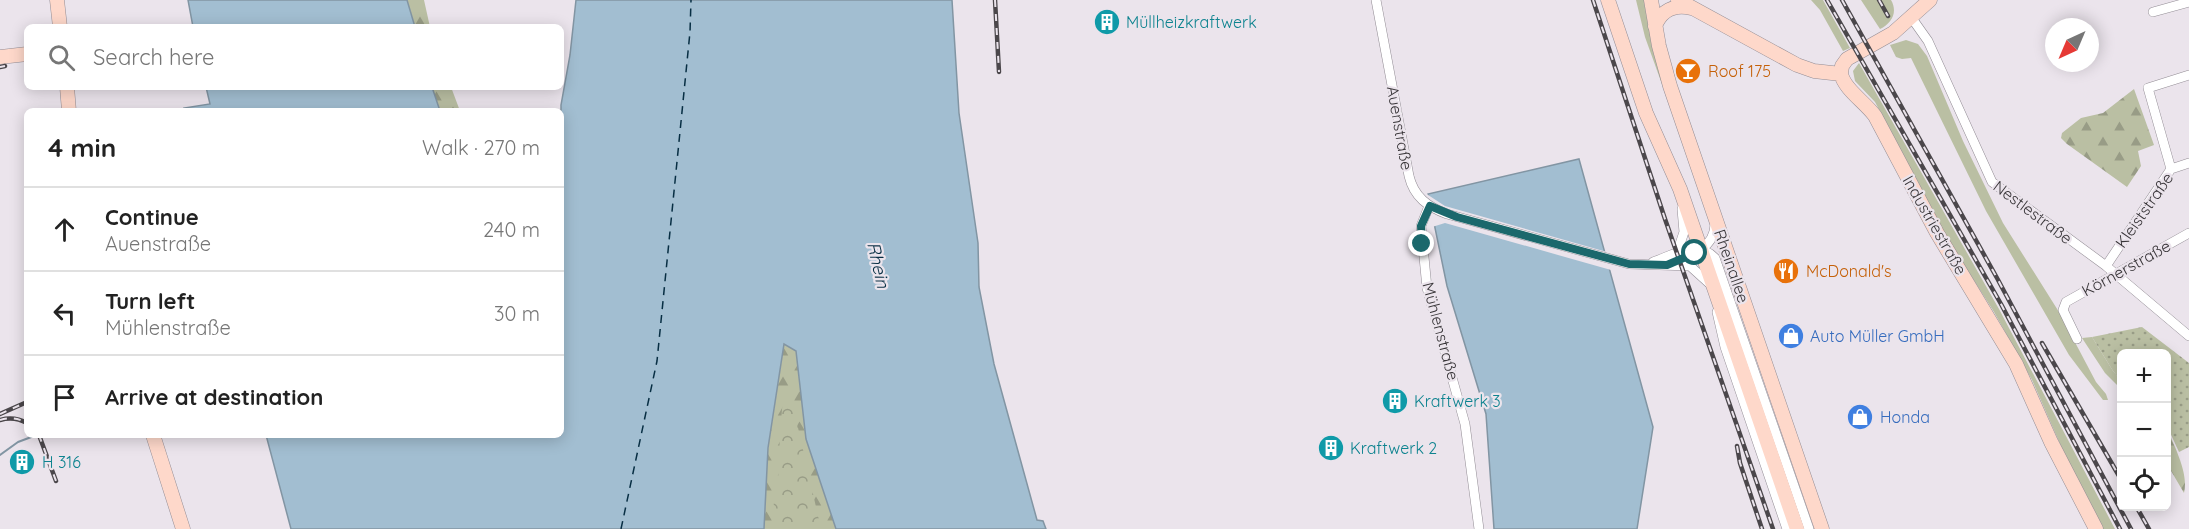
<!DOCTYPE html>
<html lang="en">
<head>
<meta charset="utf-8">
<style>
	body { margin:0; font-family:Quicksand,sans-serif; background:#f2f2f2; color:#222 }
	.controls { position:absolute; right:18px; bottom:18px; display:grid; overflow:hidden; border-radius:9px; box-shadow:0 3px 15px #0003 }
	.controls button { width:54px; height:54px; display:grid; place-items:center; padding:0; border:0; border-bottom:2px solid #e0e0e0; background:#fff; color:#222; font:30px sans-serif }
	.compass { position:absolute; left:2045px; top:18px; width:54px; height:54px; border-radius:50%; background:#fff; box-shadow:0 3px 15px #0003; rotate:224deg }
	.stop { position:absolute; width:18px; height:18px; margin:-14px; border:4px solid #1b686c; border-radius:50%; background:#fff }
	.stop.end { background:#1b686c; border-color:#fff; box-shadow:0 2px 6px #0008 }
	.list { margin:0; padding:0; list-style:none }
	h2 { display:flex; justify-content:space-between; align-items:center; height:78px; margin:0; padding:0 24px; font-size:26px }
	h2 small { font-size:20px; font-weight:400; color:#767676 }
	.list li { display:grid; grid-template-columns:39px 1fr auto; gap:18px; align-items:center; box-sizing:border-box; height:84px; padding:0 24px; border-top:2px solid #e0e0e0 }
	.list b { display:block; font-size:22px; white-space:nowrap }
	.list p { margin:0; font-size:20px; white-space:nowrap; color:#767676 }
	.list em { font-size:20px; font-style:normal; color:#767676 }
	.icon { flex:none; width:33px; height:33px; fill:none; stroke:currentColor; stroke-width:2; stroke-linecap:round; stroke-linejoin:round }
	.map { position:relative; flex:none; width:2189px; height:529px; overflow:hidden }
	.search { position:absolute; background:#fff; box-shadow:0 3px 15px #0003; left:24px; top:24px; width:540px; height:66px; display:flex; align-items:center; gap:15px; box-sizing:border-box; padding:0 21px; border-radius:9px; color:#767676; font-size:22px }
	.panel { position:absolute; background:#fff; box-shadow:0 3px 15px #0003; left:24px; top:108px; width:540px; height:330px; border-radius:9px }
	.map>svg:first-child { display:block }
</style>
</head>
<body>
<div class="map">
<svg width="2189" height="529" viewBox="0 0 2189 529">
	<defs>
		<pattern id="forest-firs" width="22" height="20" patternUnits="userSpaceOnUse" patternTransform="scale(1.5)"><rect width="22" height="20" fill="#babfa3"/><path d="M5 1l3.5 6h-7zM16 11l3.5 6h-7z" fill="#989c86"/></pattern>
		<pattern id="park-crowns" width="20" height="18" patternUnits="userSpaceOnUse" patternTransform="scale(1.5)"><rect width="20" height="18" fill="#babfa3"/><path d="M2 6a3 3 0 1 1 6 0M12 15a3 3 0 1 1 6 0" fill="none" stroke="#989c86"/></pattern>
		<pattern id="garden-dots" width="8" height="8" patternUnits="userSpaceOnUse" patternTransform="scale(1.5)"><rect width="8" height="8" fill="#babfa3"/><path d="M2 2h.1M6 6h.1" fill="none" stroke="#989c86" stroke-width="1.8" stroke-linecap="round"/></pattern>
	</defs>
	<rect width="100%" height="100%" fill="#ebe4ec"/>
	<path fill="#babfa3" d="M1636,0h9c8,57 28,110 46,165l-46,-128z
		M1811,0h12l27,48 -7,3 -23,-41z
		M1861,0h30c7,12 1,23 -11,29z
		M1906,40l12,4 9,12 36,85 40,82 56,89 37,70 10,12 2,6h-5l-34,-45 -83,-144 -75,-153 -9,1 -6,-2 -6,-12z
		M1859,63l140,246 116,220h-12l-39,-76 -32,-73 -38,-68 -52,-82 -67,-128 -20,-21 -2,-10z
		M2092,337l21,34 8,9v9l-16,-16 -23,-35z"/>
	<path fill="url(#forest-firs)" d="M407,0h17l6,27h-15z
		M432,87h19l9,24h-20z
		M2134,89l20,56 -16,6 3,15 -14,21 -60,-43 -6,-6 1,-5 19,-15 22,-5z
		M784,344l12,7 10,88 30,90h-72l4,-81z
		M2166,426c8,20 23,47 18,67l-17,-29z"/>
	<path fill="url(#park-crowns)" d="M784,387l5,1 32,141h-48l1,-31 4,-14 2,-52z"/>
	<path fill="url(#garden-dots)" d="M2142,327l47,36v84l-10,5 -12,-26 -1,-72h-44l-1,26 -8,-9 -21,-34z"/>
	<path fill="#a2bed1" stroke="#8295a3" stroke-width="1.5" d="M188,0h219l8,27h-222z
		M576,0h376l7,113 19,130 1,44 15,77 43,156 6,1 3,8h-210l-30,-90 -10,-88 -12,-7 -16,104 -4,81h-473l-25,-94h295v-330l9,-50z
		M206,87h226l8,24h-255l-1,-3 26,-4z
		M1579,159l74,268 -16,102h-143l-8,-115 -39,-128 -19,-92z"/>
	<path fill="#ebe4ec" d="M1425,193l20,13 162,46 4,18 -166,-47 -13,4z"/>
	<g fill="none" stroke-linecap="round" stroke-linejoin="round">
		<path stroke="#8295a3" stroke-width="2" d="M0,455l18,-13 16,-6"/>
		<path stroke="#072e43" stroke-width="1.5" stroke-dasharray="8 6" stroke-linecap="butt" d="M621,529l36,-168 33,-329 1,-32"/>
		<g stroke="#938d95" stroke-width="10">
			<path id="street" d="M1376,0l33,176c5,21 19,31 38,38l182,50 61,2 21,19
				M2153,12l36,-10
				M1911,17l17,24 64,141 114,84 83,70
				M2171,169l-23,-81 41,-13
				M1429,206l-8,20 6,62 38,136 14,105
				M1677,253l7,-21 -2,-23
				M1653,262c20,-7 44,-23 62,-4l94,271
				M1672,263c20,-7 44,-16 43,-41
				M2106,266l65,-97 18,-6
				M1717,312l8,35 62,182
				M2077,339l-14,-29 3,-8 123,-69"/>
		</g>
		<g stroke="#938d95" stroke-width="15">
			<path id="secondary" d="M57,0l3,27
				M1608,0l38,113 34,76 117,340
				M1651,0l8,46 11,40 152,443
				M1678,0l119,65 17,6 27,3
				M1655,26c6,-15 19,-22 36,-18
				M0,57l27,-3
				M1841,74c4,16 24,28 34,42l62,117 79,131 35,78 45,87
				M1841,74l1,-8 5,-7 46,-26 37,-33
				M67,87l2,24
				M153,435l30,94"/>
		</g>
		<use href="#street" stroke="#fff" stroke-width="9"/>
		<use href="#secondary" stroke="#fed8ca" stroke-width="14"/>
		<g stroke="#4b474b" stroke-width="4.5">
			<path id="rail" d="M995,0l4,72
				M1593,0l72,219 108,310
				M1827,0l174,304 119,225
				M1842,0l155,278 134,251
				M1879,0l9,16
				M0,67l5,-1
				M2042,343l80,138
				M0,414l27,-12
				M0,420c10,-3 18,-2 27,3
				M39,435l17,46
				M1737,446l3,17 22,66
				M2136,506l13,23"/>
		</g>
		<use href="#rail" stroke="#ebe4ec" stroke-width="2" stroke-dasharray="7" stroke-linecap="butt"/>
	</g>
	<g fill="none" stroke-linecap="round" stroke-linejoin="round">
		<path stroke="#1b686c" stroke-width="8" d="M1422,244l-1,-18 9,-20 27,11 172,47 38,1 28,-12"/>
	</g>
	<defs>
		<g id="building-disc" transform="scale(1.35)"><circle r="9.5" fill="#0f9aa8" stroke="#ebe4ec"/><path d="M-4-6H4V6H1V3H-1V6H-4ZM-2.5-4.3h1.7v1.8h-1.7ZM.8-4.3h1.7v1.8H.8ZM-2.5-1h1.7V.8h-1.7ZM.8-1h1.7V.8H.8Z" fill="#fff"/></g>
		<g id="bar-disc" transform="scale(1.35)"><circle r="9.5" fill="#e8710a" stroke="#ebe4ec"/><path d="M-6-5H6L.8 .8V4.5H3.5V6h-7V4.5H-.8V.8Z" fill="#fff"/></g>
		<g id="restaurant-disc" transform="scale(1.35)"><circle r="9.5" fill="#e8710a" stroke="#ebe4ec"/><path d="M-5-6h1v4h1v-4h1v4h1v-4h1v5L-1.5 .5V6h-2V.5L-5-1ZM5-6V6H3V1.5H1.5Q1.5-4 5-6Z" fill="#fff"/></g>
		<g id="shop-disc" transform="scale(1.35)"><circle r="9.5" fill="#3f7fe0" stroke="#ebe4ec"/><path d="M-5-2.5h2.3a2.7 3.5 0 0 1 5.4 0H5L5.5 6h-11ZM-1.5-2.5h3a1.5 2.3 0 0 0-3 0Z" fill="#fff"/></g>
	</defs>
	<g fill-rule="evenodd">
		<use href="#building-disc" x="1107" y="22"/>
		<use href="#bar-disc" x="1688" y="71"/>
		<use href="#restaurant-disc" x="1786" y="271"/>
		<use href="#shop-disc" x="1791" y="336"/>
		<use href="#building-disc" x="1395" y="401"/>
		<use href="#shop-disc" x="1860" y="417"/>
		<use href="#building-disc" x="1331" y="448"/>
		<use href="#building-disc" x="22" y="462"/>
	</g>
	<g text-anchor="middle" stroke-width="4.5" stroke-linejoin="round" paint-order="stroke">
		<g font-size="16" fill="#0d838f" stroke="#ebe4ec" text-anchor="start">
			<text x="1126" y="28">Müllheizkraftwerk</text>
			<text x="1414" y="407">Kraftwerk 3</text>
			<text x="1350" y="454">Kraftwerk 2</text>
			<text x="42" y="468">H 316</text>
		</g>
		<g font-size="16" fill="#c56008" stroke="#ebe4ec" text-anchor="start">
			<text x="1708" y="77">Roof 175</text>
			<text x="1806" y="277">McDonald's</text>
		</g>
		<g font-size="16" fill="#383538" stroke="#ebe4ec">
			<text transform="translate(1400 128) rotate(80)" y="6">Auenstraße</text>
			<text transform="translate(2144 210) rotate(-55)" y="6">Kleiststraße</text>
			<text transform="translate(2033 212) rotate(37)" y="6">Nestlestraße</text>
			<text transform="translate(1935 225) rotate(60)" y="6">Industriestraße</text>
			<text transform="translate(1732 266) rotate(71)" y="6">Rheinallee</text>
			<text transform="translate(2126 268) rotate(-29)" y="6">Körnerstraße</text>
			<text transform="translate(1441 331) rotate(75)" y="6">Mühlenstraße</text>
		</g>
		<g font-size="16" fill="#366cbe" stroke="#ebe4ec" text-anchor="start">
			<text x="1810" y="342">Auto Müller GmbH</text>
			<text x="1880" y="423">Honda</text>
		</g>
		<g font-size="18" font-style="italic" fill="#072e43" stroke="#ebe4ec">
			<text transform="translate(878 265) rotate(77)" y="6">Rhein</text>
		</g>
	</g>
</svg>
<div class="controls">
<button>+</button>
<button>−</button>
<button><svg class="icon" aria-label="locate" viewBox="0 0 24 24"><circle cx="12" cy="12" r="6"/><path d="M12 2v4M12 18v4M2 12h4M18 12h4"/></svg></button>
</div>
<svg class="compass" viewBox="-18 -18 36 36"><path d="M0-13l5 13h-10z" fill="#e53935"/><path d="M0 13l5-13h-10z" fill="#767676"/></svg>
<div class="stop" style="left:1695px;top:253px"></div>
<div class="stop end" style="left:1422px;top:244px"></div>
<div class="search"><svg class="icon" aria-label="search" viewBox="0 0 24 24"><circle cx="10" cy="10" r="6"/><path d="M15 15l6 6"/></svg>Search here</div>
<section class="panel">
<h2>4 min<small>Walk · 270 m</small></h2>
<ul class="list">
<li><svg class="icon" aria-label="ahead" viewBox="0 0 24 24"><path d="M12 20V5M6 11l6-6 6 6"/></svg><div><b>Continue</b><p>Auenstraße</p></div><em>240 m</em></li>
<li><svg class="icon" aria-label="left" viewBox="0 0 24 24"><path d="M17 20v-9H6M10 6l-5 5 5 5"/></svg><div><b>Turn left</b><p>Mühlenstraße</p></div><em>30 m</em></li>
<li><svg class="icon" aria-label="arrive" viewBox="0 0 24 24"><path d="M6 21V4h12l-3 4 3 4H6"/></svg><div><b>Arrive at destination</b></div></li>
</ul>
</section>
</div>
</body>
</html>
